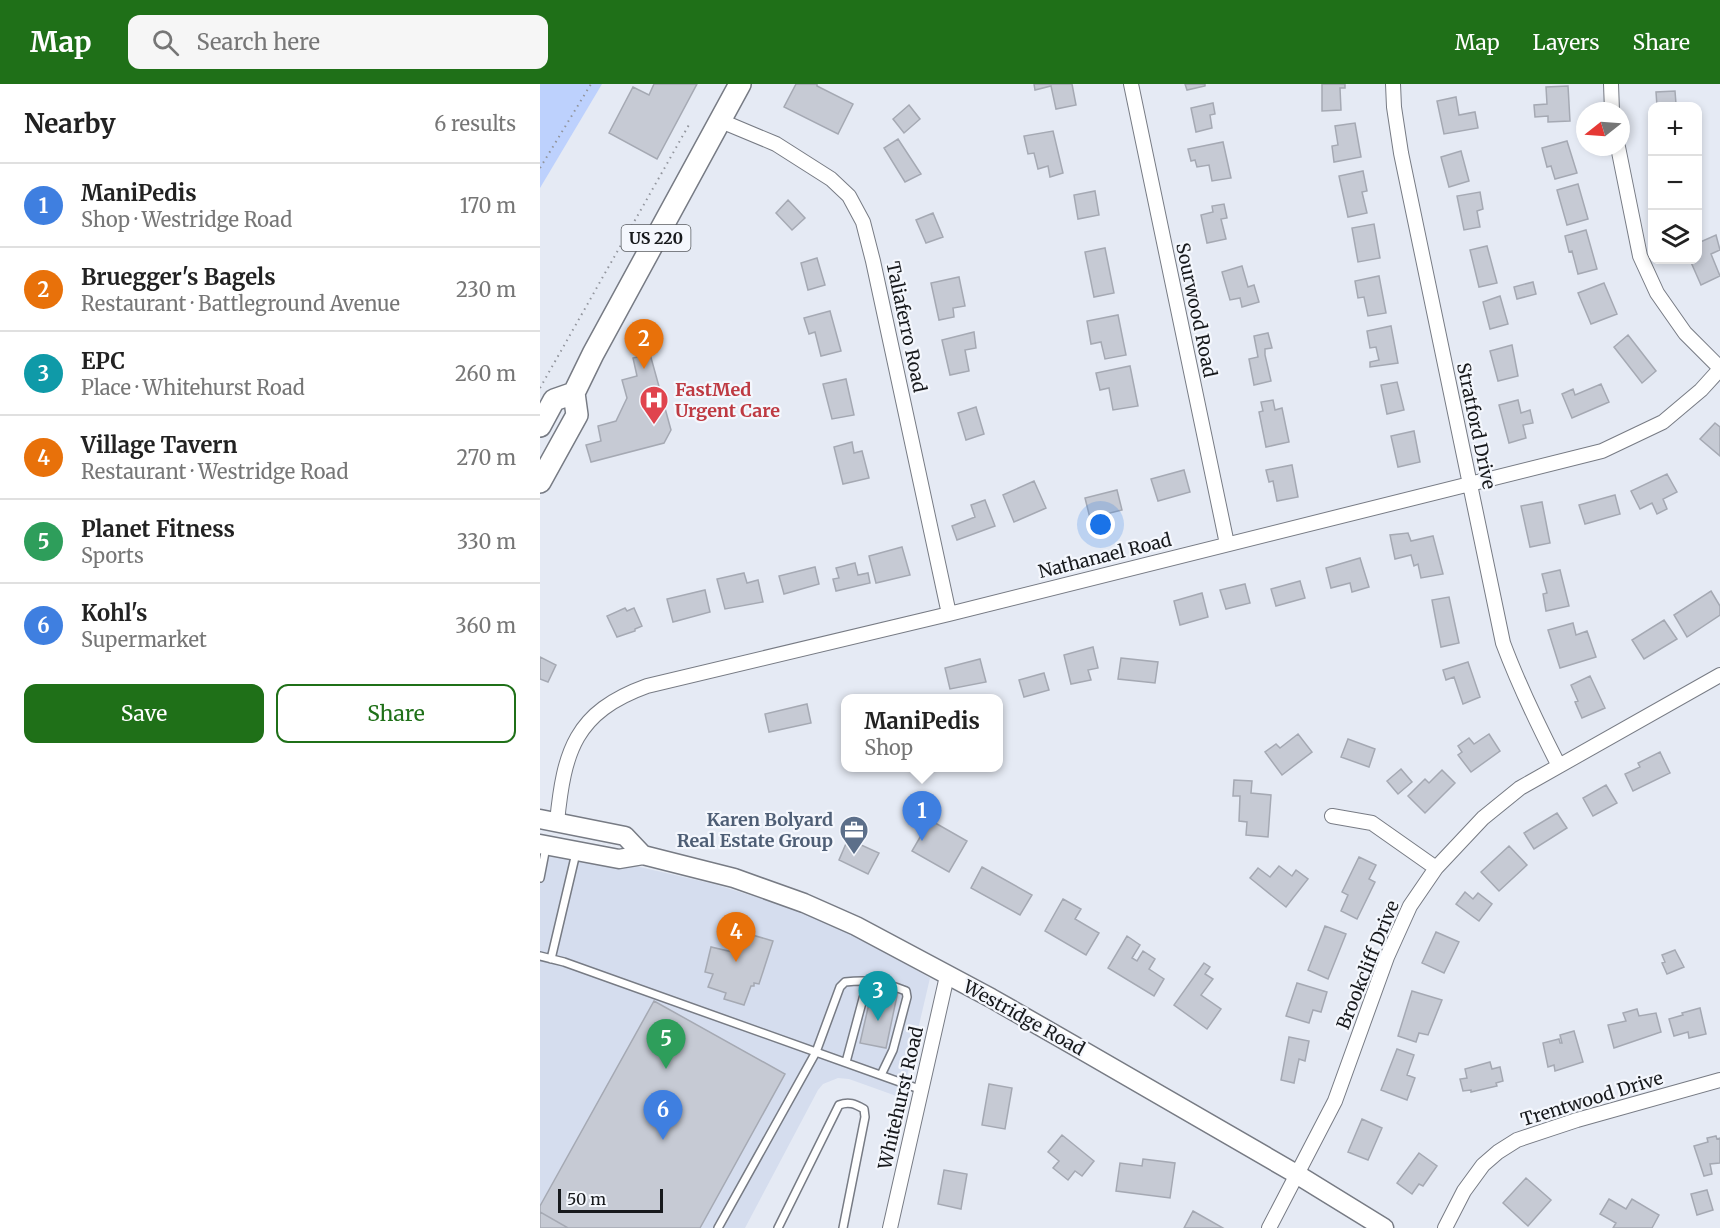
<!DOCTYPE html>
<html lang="en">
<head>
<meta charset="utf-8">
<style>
	body { margin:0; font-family:Merriweather,serif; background:#f6f6f6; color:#222 }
	.controls { position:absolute; right:18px; top:18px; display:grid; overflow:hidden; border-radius:12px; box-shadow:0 3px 9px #0003 }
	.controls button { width:54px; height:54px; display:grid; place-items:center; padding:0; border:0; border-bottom:2px solid #e0e0e0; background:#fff; color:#222; font:30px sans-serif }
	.compass { position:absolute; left:1036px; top:18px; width:54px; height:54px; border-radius:50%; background:#fff; box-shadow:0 3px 9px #0003; rotate:253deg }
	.scale { position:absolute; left:18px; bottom:15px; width:105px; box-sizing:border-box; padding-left:6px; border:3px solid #17191c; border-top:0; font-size:16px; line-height:21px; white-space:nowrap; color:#17191c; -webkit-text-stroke:4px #f4f7fd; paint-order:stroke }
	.you { position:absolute; left:561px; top:441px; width:21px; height:21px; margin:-15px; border:4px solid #fff; border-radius:50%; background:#1a73e8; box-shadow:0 0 0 9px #1a73e833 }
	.badge { display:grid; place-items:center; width:39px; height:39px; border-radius:50%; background:#1f7018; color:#fff; font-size:20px; font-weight:700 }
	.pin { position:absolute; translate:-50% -50px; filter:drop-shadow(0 2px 3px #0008) }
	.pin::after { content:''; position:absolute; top:32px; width:21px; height:18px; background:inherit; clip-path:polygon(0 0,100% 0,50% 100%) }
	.popup { position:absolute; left:301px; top:610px; width:162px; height:78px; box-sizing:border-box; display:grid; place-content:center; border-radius:12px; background:#fff; filter:drop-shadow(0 2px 4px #0005); font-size:20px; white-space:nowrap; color:#767676 }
	.popup b { font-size:22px; color:#222 }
	.popup::after { content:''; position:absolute; left:50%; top:100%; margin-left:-12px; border:12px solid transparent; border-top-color:#fff }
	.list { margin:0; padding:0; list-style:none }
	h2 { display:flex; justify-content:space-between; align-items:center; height:78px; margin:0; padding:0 24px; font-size:26px }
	h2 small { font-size:20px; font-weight:400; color:#767676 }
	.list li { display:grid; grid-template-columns:39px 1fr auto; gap:18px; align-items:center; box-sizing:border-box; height:84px; padding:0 24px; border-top:2px solid #e0e0e0 }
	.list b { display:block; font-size:22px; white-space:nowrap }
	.list p { margin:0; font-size:20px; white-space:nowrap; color:#767676 }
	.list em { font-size:20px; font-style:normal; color:#767676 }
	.actions { display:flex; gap:12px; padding:18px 24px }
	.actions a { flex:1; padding:14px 0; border:2px solid #1f7018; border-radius:12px; text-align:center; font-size:21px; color:#1f7018 }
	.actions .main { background:#1f7018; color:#fff }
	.icon { flex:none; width:33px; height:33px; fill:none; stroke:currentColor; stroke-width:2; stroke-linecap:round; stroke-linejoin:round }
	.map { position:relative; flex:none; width:1180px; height:1144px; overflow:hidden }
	header { display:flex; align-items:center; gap:36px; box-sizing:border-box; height:84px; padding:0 30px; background:#1f7018; color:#fff }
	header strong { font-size:28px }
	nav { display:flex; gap:33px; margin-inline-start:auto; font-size:21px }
	.search { width:420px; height:54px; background:#f6f6f6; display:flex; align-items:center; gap:15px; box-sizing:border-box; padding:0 21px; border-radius:12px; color:#767676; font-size:22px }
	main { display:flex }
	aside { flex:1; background:#fff }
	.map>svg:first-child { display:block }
</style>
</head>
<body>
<header>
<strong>Map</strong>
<div class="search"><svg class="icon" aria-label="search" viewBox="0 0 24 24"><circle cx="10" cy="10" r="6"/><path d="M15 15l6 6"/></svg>Search here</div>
<nav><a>Map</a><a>Layers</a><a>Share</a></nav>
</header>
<main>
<aside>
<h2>Nearby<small>6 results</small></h2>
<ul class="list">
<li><span class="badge" style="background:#3f7fe0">1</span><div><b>ManiPedis</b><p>Shop · Westridge Road</p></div><em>170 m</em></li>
<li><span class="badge" style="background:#e8710a">2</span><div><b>Bruegger's Bagels</b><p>Restaurant · Battleground Avenue</p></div><em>230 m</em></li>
<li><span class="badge" style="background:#0f9aa8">3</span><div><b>EPC</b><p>Place · Whitehurst Road</p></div><em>260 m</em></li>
<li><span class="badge" style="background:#e8710a">4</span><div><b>Village Tavern</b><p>Restaurant · Westridge Road</p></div><em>270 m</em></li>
<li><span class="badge" style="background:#2e9e5b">5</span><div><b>Planet Fitness</b><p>Sports</p></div><em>330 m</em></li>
<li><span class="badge" style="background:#3f7fe0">6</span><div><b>Kohl's</b><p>Supermarket</p></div><em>360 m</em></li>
</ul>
<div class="actions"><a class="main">Save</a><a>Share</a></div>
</aside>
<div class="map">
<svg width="1180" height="1144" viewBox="0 0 1180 1144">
	<rect width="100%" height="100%" fill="#e5eaf4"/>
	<path fill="#d5ddee" d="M0,763l65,12 109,25 65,20 47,18 45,22 59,34 -28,120 -53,-19 -11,-1 -15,6 -5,6 -73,138h-205z"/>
	<path fill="#bdd1fd" d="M0,0h62l-62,104z"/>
	<path fill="#c6cad4" stroke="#a5a9b3" stroke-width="1.5" d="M114,0h43l-40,75 -48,-26 24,-46 16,8z
		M256,0h21v2l36,18 -15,30 -54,-27z
		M494,0h38l4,21 -20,4 -5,-23 -16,4z
		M645,0h20v2l-18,4z
		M782,0h23v4h-5l1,22 -19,1z
		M1028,2l2,35 -22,1v-6l-13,1 -1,-12 13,-1 -1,-17z
		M1135,7l1,13 9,-1v3h-28l-1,-14z
		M916,13l3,18 16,-3 3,16 -34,6 -7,-33z
		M673,19l2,11 -5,1 2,13 -16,4 -5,-24z
		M369,21l11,14 -16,14 -11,-14z
		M815,39l6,34 -27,5 -2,-16 6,-1 -3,-19z
		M513,47l10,42 -13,4 -2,-11 -10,3 -4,-16 -6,1 -4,-18z
		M358,55l23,35 -16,8 -21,-34z
		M1027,57l10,32 -22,6 -4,-13 -4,1 -5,-19z
		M683,58l8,36 -19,3 -3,-16 -12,2 -2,-7 -4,1 -3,-12z
		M921,67l8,30 -20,6 -8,-30z
		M823,87l4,20 -5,1 5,21 -19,4 -9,-41z
		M1038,100l10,35 -21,6 -10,-35z
		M555,107l4,24 -21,4 -4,-24z
		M940,108l3,17 -6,2 3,16 -16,3 -7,-34z
		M248,116l17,18 -13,12 -16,-17z
		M684,120l3,14 -6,1 5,20 -19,4 -6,-28 12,-3 -1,-6z
		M393,129l10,24 -17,6 -10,-23z
		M834,140l6,34 -22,4 -6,-34z
		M1046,146l11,39 -19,5 -6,-23 -3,1 -4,-16z
		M1176,151l4,15 -9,4 9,22 -19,9 -11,-25h8v-17z
		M947,162l10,37 -18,4 -9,-37z
		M565,164l9,45 -20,4 -9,-45z
		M277,174l8,27 -17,5 -7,-27z
		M702,182l6,21 6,-2 5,17 -17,5 -2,-9 -10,2 -8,-28z
		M839,192l7,37 -18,3 -4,-19 -6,1 -3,-17z
		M419,193l6,29 -12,2 1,9 -15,3 -8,-37z
		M993,198l3,12 -19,5 -3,-12z
		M1064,199l13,31 -26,10 -13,-31z
		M960,212l8,28 -18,5 -7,-27z
		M290,227l11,40 -20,5 -6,-24 -6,2 -5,-16z
		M578,231l8,40 -21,4 -4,-17 -10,2 -4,-23z
		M851,242l7,37 -28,4v-5l9,-2 -3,-13 -6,1 -3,-17z
		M434,248l2,16 -11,2 4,21 -19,4 -8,-35z
		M728,249l4,15 -7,1v6l6,26 -17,4 -5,-26 9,-2 -4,-21z
		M1088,251l28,36 -14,12 -28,-36z
		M972,261l6,31 -20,5 -8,-30z
		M110,270l21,76 -7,13 -73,19 -5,-17 15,-4 -3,-15 18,-5 11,-23 -5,-18 15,-4 -4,-18z
		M590,282l8,40 -25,4 -4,-22 -9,2 -4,-17z
		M306,295l8,36 -22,4 -9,-35z
		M857,298l7,28 -17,4 -6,-29z
		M1061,300l8,18 -37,16 -10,-24 11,-5 2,6z
		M733,316l2,10 7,-2 7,34 -23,5 -7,-35 4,-1 -2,-9z
		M978,316l3,13 9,-3 3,13 -10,2 3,13 -17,5 -10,-38z
		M436,323l8,27 -18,6 -8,-27z
		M1175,339l5,4v29l-20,-17z
		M874,347l6,31 -22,5 -7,-31z
		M312,358l2,11 8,-2 7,27 -26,6 -9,-37z
		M752,381l6,32 -21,4 -4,-20 -4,1 -3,-12z
		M644,386l6,22 -32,9 -7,-22z
		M1127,390l10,18 -14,7 4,10 -10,5 -5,-11 -12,6 -9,-18z
		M494,397l12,27 -32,14 -11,-27z
		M577,406l5,20 -32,8 -5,-20z
		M1075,411l5,19 -35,10 -6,-19z
		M445,416l10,26 -38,14 -5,-14 23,-9 -4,-12z
		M1002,418l8,41 -20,4 -9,-41z
		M868,449l3,8 22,-5 10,38 -22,4 -3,-14 -4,2 -3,-11 -16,4 -5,-24z
		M362,463l8,28 -34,8 -7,-27z
		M820,474l9,29 -17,5 -2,-9 -19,5 -5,-20z
		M315,479l3,12 10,-2 2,10 -34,8 -3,-12 6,-1 -3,-10z
		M275,483l4,17 -35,10 -5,-18z
		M1020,486l9,36 -23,5 -3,-17 4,-1 -5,-19z
		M204,489l3,10 11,-3 5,22 -38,7 -8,-30z
		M760,497l5,17 -29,8 -5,-17z
		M705,500l5,19 -24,6 -6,-19z
		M165,506l5,22 -37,10 -6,-23z
		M1171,507l9,15v9l-33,22 -13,-22z
		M662,509l6,24 -28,8 -6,-24z
		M909,513l10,46 -18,4 -9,-47z
		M85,524l2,3 7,-3 8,18 -7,3v2l-18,6 -10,-21z
		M1124,536l13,19 -33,20 -12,-19z
		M1033,539l3,12 11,-4 9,26 -36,11 -12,-38z
		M553,563l5,21 -10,2 3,10 -20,4 -7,-29z
		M0,573l16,8 -8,17 -8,-3z
		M581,574l37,4 -3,21 -37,-4z
		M440,575l6,23 -36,7 -5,-21z
		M928,578l12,35 -17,7 -9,-27 -8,3 -3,-10z
		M504,589l5,17 -25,7 -5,-17z
		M1050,592l15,32 -23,10 -7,-16 3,-1 -7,-16z
		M267,620l4,19 -42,9 -4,-18z
		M758,650l14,18 -30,23 -17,-23 11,-8 4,4z
		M949,650l11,17 -29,21 -13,-17 4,-3 -4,-6 11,-8 5,6z
		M808,655l27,10 -6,18 -28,-10z
		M1120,668l10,21 -37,18 -8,-17 15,-7 -2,-4z
		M861,685l11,13 -14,12 -11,-13z
		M902,686l13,13 -30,30 -17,-17 17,-17 4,4z
		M694,696l18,1 -1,12 20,2 -3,42 -22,-2 1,-13 -8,-1 1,-25h-7z
		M1066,701l11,18 -24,13 -10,-18z
		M1017,729l10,15 -33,21 -10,-16z
		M390,736l37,21 -18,31 -37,-21z
		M308,755l31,14 -11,21 -29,-14z
		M969,762l18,19 -28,26 -18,-19z
		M819,773l17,8 -7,14 6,3 -18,37 -16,-8 7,-16 -6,-3z
		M739,782l13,10 4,-6 12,9 -22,28 -36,-29 8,-10 12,9z
		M442,783l50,28 -12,20 -49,-27z
		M925,808l8,7 5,-6 14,11 -13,17 -23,-17z
		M523,815l18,10 -6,10 24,14 -13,22 -41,-24z
		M785,842l21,8 -18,45 -20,-9z
		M202,848l31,9 -14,43 -5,-1v3h-3l-7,19 -20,-6 2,-6 -18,-6 5,-13 -8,-2 6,-25 26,6z
		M896,848l23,10 -15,31 -22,-10z
		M587,852l13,9 -8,13 5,3 6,-10 12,8 -6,10 15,10 -10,17 -46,-28z
		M1135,866l9,17 -17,7 -5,-11 3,-1 -3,-7z
		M664,879l6,4 -5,7 8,5 -12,16 20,14 -14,20 -33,-24z
		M757,899l30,9 -6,20 -8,-2 -4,13 -23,-7z
		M329,901l29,6 -12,57 -26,-5 10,-44 -4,-1z
		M872,907l30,9 -14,35 -9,-2 -3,9 -18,-6z
		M114,917l131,73 -85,154h-132l-28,-16v-6z
		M1160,924l6,26 -17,4 -1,-6 -14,4 -5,-17 14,-4 -1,-2z
		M1097,925l2,7 17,-3 5,19 -47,16 -6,-23 18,-4 -3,-8z
		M1034,947l9,31 -28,9 -1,-6 -6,2 -5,-24 16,-4 1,4h2l-2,-8z
		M749,953l20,4 -4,20 -6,-2 -5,24 -13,-3z
		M857,965l17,6 -7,20 8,3 -8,22 -26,-10z
		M950,978l2,7 8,-2 3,14 -7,2 1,3 -26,6v-2l-8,1 -3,-12 7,-1 -2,-9z
		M449,1000l23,4 -7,41 -23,-4z
		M822,1035l20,9 -14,32 -20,-8z
		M522,1051l32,26 -12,15 -7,-5 -7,9 -15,-12 6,-7 -11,-9z
		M1176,1052l1,3 3,-1v25l-10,1 2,10 -8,2 -10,-30 14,-4 -1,-4z
		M879,1069l18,13 -14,20 -4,-2 -7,10 -15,-11z
		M603,1075l32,4 -5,35 -54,-7 4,-28 22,3z
		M404,1086l23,4 -6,35 -23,-5z
		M986,1094l25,22 -23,26 -25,-23z
		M1167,1106l6,20 -16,5 -6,-21z
		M1069,1115l17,10 6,-10 27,16 -7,13h-39l3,-5 -16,-9z
		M653,1127l30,17h-39z
		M0,1128l28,16h-28z"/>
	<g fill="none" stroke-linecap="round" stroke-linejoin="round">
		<g stroke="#777b84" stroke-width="10">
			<path id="service" d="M0,794l6,-31
				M0,872l24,6 358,128
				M11,875l25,-106
				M306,978l22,-82
				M178,1144l98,-176 24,-65 5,-5c25,-3 38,0 61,9l1,6 -14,53 -12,25
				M238,1144l61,-123c10,-4 16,-1 25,4l1,8 -22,111"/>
		</g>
		<g stroke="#777b84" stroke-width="16">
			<path id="minor" d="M591,0l96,460
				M853,0l1,23 7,46 102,490c16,43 35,82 56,123
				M1071,0l1,27
				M181,37l55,23 55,35 18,17 14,26 10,39 76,353
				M1078,63l22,109 17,37 28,40 35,35
				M792,732l40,7 64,45
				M17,738c7,-71 18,-110 90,-136l302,-72 653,-163 61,-29 38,-32 19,-21
				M350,1144l57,-252
				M729,1144l66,-127 52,-144 23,-51 26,-38 47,-50 37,-30 200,-113
				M905,1144l19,-37 19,-26 15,-13 19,-12 60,-20 143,-40"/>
		</g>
		<g stroke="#777b84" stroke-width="21">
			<path id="secondary" d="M0,735l85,17 18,19
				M0,760l79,15 24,-4 91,23 70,25 52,23 135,72 96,55 211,122 86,53"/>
		</g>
		<g stroke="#777b84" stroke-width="24">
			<path id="primary" d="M0,342l14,-26 20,-7
				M0,398l37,-67 -3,-22 19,-39 147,-270"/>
		</g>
		<path stroke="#92959d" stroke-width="2" stroke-dasharray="1.5 4.5" stroke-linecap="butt" d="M0,84l51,-84
			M0,304l150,-265"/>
		<use href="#service" stroke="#fff" stroke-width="7"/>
		<use href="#minor" stroke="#fff" stroke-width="14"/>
		<use href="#secondary" stroke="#fff" stroke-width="18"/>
		<use href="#primary" stroke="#fff" stroke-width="21"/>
	</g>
	<defs>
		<g id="hospital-pin" transform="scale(1.5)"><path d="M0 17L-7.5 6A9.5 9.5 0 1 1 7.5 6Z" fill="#e0444e" stroke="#f4f7fd"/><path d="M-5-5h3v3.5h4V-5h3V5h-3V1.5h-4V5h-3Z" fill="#fff"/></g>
		<g id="office-pin" transform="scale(1.5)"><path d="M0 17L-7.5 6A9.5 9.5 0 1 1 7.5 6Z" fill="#5c6f8a" stroke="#f4f7fd"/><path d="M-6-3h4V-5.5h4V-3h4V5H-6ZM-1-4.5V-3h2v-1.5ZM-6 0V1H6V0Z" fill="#fff"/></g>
	</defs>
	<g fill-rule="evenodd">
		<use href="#hospital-pin" x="114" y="316"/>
		<use href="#office-pin" x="314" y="746"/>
	</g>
	<g text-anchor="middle" stroke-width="4.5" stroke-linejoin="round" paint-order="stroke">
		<rect fill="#f4f7fd" stroke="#595c60" stroke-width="1.5" x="81.5" y="141" width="69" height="26" rx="4.5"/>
		<g font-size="16" font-weight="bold" fill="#17191c">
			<text x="116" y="160">US 220</text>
		</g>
		<g font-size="18" fill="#17191c" stroke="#f4f7fd">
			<text transform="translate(656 226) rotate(78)" y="6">Sourwood Road</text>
			<text transform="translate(366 243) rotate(78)" y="6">Taliaferro Road</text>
			<text transform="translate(936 342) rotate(78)" y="6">Stratford Drive</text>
			<text transform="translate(565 472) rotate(-14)" y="6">Nathanael Road</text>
			<text transform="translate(828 881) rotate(-68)" y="6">Brookcliff Drive</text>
			<text transform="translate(484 934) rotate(29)" y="6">Westridge Road</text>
			<text transform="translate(361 1014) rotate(-77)" y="6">Whitehurst Road</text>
			<text transform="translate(1052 1015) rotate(-17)" y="6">Trentwood Drive</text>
		</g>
		<g font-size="18" font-weight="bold" fill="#be3a42" stroke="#f4f7fd" text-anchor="start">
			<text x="135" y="312">FastMed<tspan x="135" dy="21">Urgent Care</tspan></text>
		</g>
		<g font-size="18" font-weight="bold" fill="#4e5e75" stroke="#f4f7fd" text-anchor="end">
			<text x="293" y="742">Karen Bolyard<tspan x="293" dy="21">Real Estate Group</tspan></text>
		</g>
	</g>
</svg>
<div class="controls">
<button>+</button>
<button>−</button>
<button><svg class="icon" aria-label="layers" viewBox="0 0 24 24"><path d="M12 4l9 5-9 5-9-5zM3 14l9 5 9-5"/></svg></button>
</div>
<svg class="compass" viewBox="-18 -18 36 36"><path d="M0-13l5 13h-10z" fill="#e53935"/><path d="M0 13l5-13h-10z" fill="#767676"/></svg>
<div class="scale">50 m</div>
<div class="you"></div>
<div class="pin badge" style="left:382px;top:757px;background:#3f7fe0">1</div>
<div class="popup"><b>ManiPedis</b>Shop</div>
<div class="pin badge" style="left:104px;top:285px;background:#e8710a">2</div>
<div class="pin badge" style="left:338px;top:937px;background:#0f9aa8">3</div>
<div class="pin badge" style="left:196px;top:878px;background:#e8710a">4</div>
<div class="pin badge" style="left:126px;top:985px;background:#2e9e5b">5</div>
<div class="pin badge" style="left:123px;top:1056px;background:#3f7fe0">6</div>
</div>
</main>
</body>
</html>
